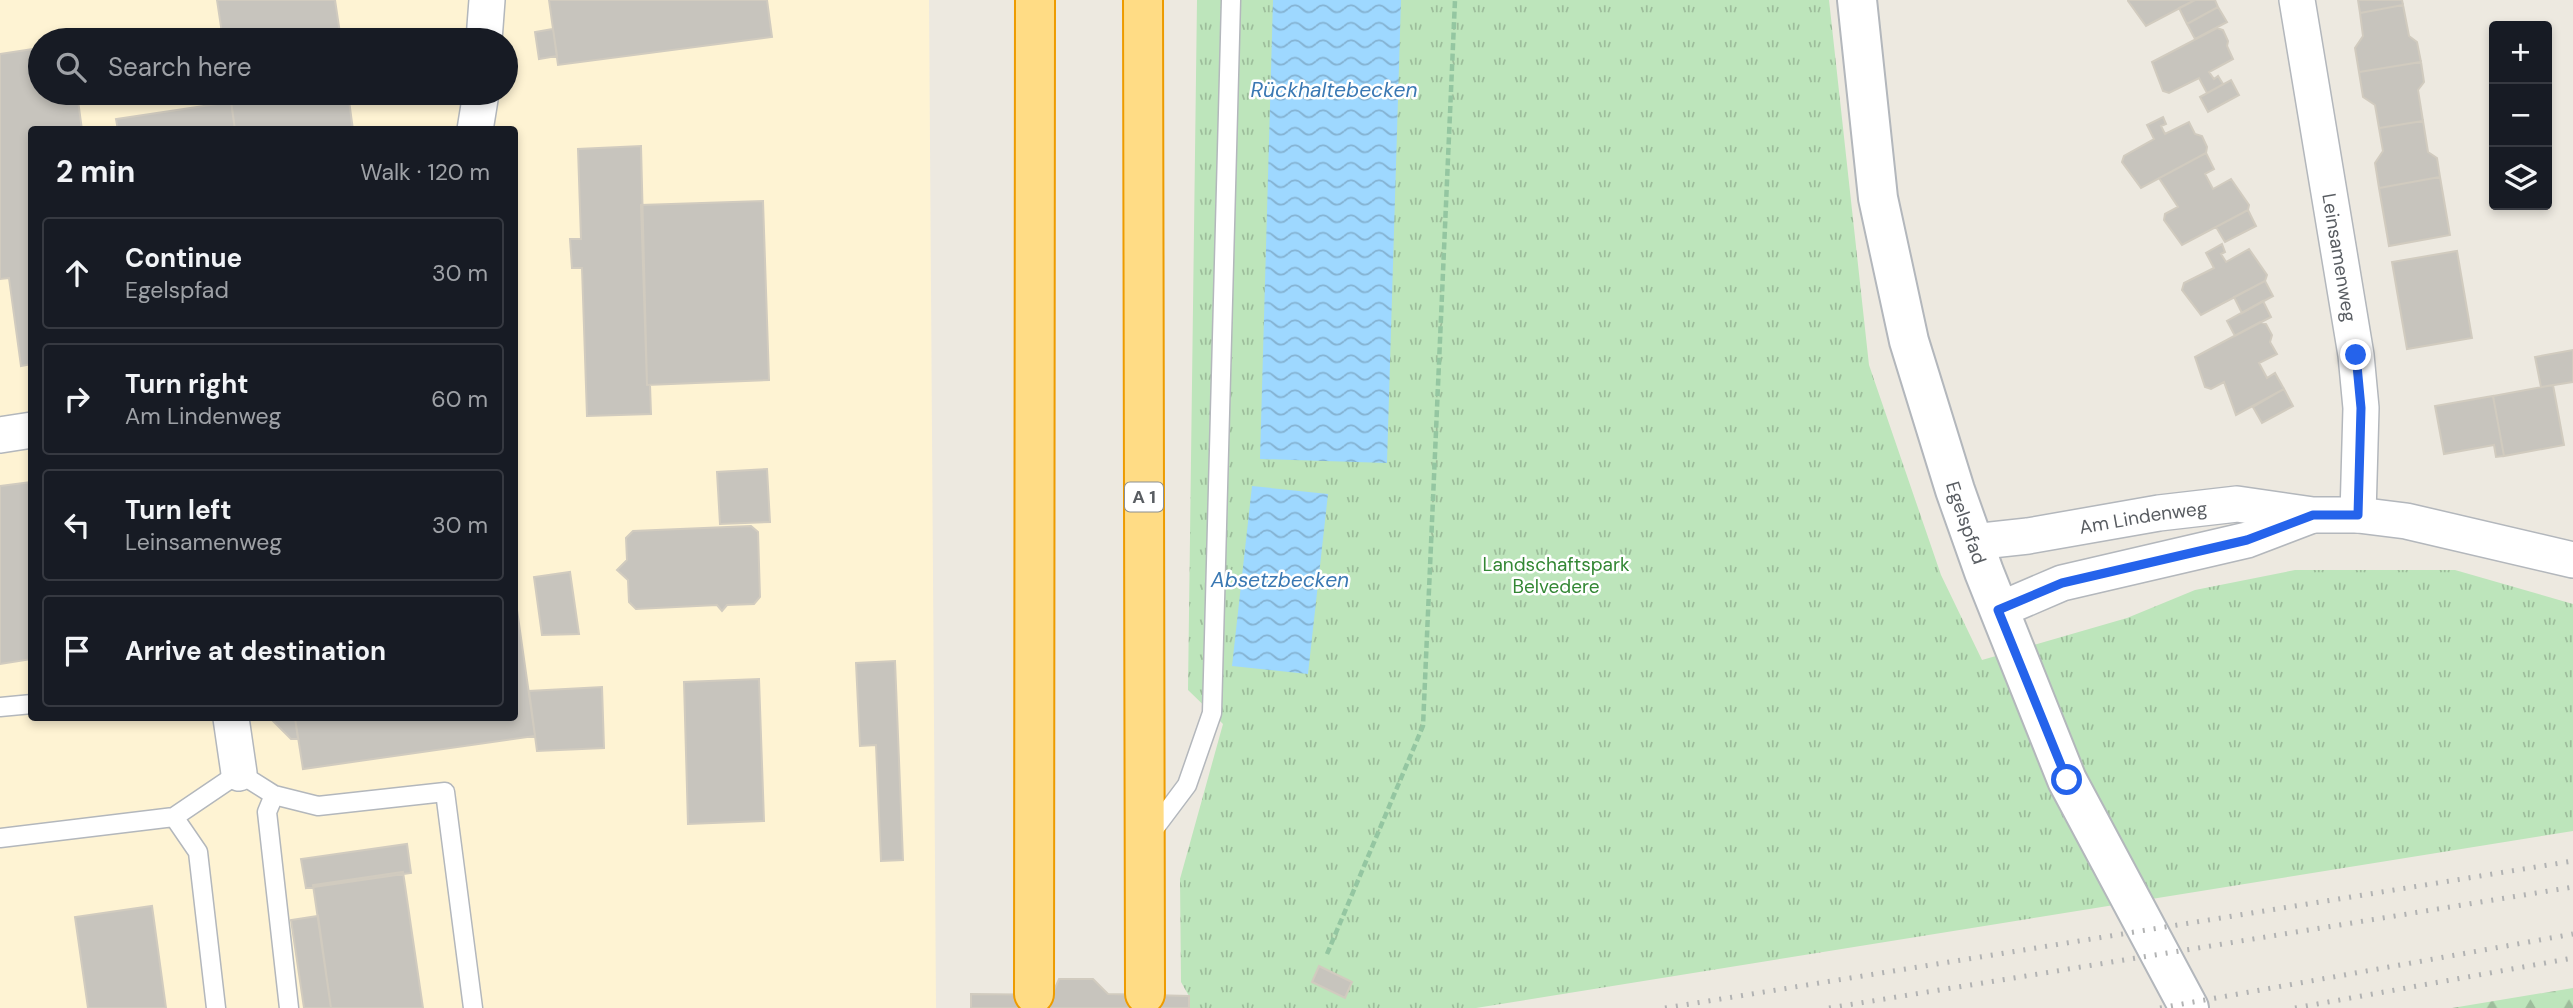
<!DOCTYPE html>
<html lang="en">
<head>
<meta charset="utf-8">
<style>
	body { margin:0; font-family:"DM Sans",sans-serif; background:#242831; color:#f1f3f6 }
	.controls { position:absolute; right:21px; top:21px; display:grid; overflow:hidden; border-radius:7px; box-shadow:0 4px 10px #0003 }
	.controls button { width:63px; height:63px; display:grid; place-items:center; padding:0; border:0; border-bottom:2px solid #363941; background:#171b24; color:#f1f3f6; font:35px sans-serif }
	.stop { position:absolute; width:21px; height:21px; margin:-16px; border:5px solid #2563eb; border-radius:50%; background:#fff }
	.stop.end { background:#2563eb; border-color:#fff; box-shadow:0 2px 7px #0008 }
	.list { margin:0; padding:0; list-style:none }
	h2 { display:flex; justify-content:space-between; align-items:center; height:91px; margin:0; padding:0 28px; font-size:30px }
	h2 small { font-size:23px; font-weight:400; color:#9ea1a6 }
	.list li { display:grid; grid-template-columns:46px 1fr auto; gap:21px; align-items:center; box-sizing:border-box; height:112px; margin:0 14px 14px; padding:0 14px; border:2px solid #363941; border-radius:7px }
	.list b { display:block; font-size:26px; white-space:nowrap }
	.list p { margin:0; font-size:23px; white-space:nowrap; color:#9ea1a6 }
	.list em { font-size:23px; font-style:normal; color:#9ea1a6 }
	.icon { flex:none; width:38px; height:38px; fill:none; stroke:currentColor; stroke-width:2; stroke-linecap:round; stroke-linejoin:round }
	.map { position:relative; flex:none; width:2573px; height:1008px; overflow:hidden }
	.search { position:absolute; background:#171b24; box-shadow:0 4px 10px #0003; left:28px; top:28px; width:490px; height:77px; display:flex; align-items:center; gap:18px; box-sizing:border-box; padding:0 24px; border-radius:38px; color:#9ea1a6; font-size:26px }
	.panel { position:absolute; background:#171b24; box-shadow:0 4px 10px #0003; left:28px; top:126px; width:490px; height:595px; border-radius:7px }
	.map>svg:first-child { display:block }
</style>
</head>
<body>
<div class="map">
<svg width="2573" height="1008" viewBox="0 0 2573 1008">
	<defs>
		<pattern id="forest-firs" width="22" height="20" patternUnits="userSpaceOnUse" patternTransform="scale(1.75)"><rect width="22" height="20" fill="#bde5bb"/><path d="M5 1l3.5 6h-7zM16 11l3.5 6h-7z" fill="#9dbd9b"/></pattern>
		<pattern id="park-tufts" width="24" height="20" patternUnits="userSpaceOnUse" patternTransform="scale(1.75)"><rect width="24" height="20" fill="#bde5bb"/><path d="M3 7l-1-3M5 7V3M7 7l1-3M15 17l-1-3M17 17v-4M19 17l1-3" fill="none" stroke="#9dbd9b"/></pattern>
		<pattern id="water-waves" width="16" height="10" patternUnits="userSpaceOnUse" patternTransform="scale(1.75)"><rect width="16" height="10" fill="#9ed8ff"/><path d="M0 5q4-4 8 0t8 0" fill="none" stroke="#84b2d2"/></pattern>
	</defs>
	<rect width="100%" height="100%" fill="#ede9e0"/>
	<path fill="#fef3d3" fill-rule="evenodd" d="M0,0h929l7,1008h-936zM40,40h466v53h-466zM32,130h482v588h-482z"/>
	<path fill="url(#forest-firs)" d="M2573,988v20h-121z"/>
	<path fill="url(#park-tufts)" d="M1197,0h632l40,365 72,210 41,85 145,-42 68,-28 100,-20h160l118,34v227l-1097,177h-287v-12l-8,-14 -1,-103 43,-155 -35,-34z"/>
	<path fill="url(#water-waves)" d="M1273,0h128l-14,463 -127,-4z
		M1252,486l76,8 -20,180 -76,-8z"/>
	<path fill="#c7c4bd" stroke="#d1cbbf" stroke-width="2" d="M217,0h118l6,40h-118z
		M549,0h218l5,37 -214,28z
		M2195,0l-49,26 -18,-25v-1z
		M2195,0h20l3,7 -31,17 -8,-16z
		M2358,0h44l1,5 -43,8z
		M2403,5l6,31 8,6 4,20 -62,10 -4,-24 8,-12 -3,-23z
		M2218,7l9,15 -32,17 -8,-15z
		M2217,28l6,2 5,11 -1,5 6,13 -24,13 5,7 4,-3 5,8 -16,9 -8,-15 -30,15 -6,-2 -11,-29z
		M553,29l4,27 -18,3 -4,-27z
		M40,48v45h37l5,37h-50v234l-11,2 -12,-88 -9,1v-225z
		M2421,62l3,20 -6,8 5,31 -44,7 -4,-23 -12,-8 -4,-25z
		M2231,80l8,15 -31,17 -8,-15z
		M230,93h118l5,37h-118z
		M231,102l4,28h-117l-2,-11z
		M2163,117l3,7 -5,2 4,8 24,-12 6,12 7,2 5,11 -1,6 -65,35 -19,-26 2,-6 30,-17 -7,-14z
		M2423,121l5,31 9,6 3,19 -61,11 -4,-25 8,-12 -4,-23z
		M641,146l6,239h3l1,29 -64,2 -5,-148h-10l-2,-29h11l-3,-90z
		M2206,153l8,16 -9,5 8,15 18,-10 18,26 -1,5 -66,35 -18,-25 1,-6 13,-7 -19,-29z
		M2440,177l10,58 -61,11 -10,-58z
		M763,201l6,179 -122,5 -6,-180z
		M2248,210l8,16 -31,16 -9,-15z
		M2222,244l3,8 -4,2 5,8 23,-13 18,26 -2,6 -64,34 -19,-25 2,-7 30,-15 -8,-15z
		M2457,251l15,87 -65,11 -15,-87z
		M2265,281l8,15 -31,17 -8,-16z
		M2263,301l8,16 -36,19 -8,-15z
		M2260,322l6,2 6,11 -2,7 7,12 -18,9 8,15 8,-5 9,16 -48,26 -12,-33 -13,7 -6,-2 -10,-30z
		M2573,350v32l-32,5 -6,-30z
		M2553,385l11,60 -60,11 -11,-60z
		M2284,389l9,17 -31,17 -9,-16z
		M2493,396l11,60 -8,1 -2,-12 -50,9 -9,-48z
		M767,469l3,53 -50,2 -3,-52z
		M32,482v177l-32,5v-178z
		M751,526l7,6 2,65 -6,7 -27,1 -5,6 -5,-6 -81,4 -7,-7 -1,-22 -11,-10 10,-10 -1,-22 7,-7z
		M570,572l9,62 -37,1 -8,-58z
		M514,589l21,147 -232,33 -8,-51h219z
		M895,661l8,199 -22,1 -5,-116 -16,1 -4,-83z
		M759,679l5,142 -76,3 -4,-142z
		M602,687l2,61 -67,3 -8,-60z
		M270,718h25l3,21h-7z
		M407,844l4,29 -105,15 -5,-29z
		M403,872l20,136h-92l-18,-123z
		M152,906l14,102h-78l-13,-91z
		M318,916l13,92h-27l-13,-88z
		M1319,966l33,16 -7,16 -33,-16z
		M1059,979h34l15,15 81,2v12h-218v-14l81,1z"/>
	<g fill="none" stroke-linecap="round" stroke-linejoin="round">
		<g stroke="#b3b7bc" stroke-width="21">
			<path id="service" d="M0,707l32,-3
				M274,795l-7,17 22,196
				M174,817l24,35 18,156
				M1151,833l36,-48 25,-72 19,-713
				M0,838l174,-21 65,-44 35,22 44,11 127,-14 28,216"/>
		</g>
		<g stroke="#b3b7bc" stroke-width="38">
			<g id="minor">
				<path id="s1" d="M2297,0l59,355 5,53 -3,107"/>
				<path d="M484,40l3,-40"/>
				<path d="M475,130l6,-37"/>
				<path d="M0,435l32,-5"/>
				<path id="s2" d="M1973,542l55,-6 131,-23 78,-9 76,11h45l48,6 167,39"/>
				<path d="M1999,610l63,-27 185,-43 63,-24"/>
				<path d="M231,718l8,55"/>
			</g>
		</g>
		<g stroke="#b3b7bc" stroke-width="42">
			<g id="tertiary">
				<path id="s3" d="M1857,0l21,198 31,143 46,149 29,82 83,208 122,228"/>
			</g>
		</g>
		<g stroke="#ed9b00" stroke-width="42">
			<path id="motorway" d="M1143,0l2,994
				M1034,994l1,-994"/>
		</g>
		<path stroke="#94c6a1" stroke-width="4.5" stroke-dasharray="7 3.5" stroke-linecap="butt" d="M1327,954l96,-228 32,-726"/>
		<use href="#service" stroke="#fff" stroke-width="18"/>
		<use href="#minor" stroke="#fff" stroke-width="35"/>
		<use href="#tertiary" stroke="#fff" stroke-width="38"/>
		<use href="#motorway" stroke="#ffdc85" stroke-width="38"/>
		<path stroke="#b2b3b3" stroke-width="5" stroke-dasharray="2 9" stroke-linecap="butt" d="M1665,1008l908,-147
			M1829,1008l744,-121
			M2160,1008l413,-74
			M2295,1008l278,-50"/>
	</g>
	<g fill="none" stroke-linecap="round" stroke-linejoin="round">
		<path stroke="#2563eb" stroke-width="9" d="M2067,780l-69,-170 64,-27 185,-43 66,-25h45l3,-107 -5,-53"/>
	</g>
	<g text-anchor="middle" stroke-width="5" stroke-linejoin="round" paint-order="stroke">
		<rect fill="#fff" stroke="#8b8e91" stroke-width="2" x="1125" y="482.5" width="38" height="29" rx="5"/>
		<g font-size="18" font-weight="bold" fill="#595d62">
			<text x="1144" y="503">A 1</text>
		</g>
		<g font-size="19" fill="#595d62" stroke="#fff">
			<text dy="7" stroke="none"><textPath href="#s1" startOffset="261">Leinsamenweg</textPath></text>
			<text dy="7" stroke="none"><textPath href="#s2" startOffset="172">Am Lindenweg</textPath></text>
			<text dy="7" stroke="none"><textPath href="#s3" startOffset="536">Egelspfad</textPath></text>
		</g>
		<g font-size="19" fill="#338734" stroke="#fff">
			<text x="1556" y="571">Landschaftspark<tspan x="1556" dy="22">Belvedere</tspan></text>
		</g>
		<g font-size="21" font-style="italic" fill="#3a78b3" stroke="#fff">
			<text x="1334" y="97">Rückhaltebecken</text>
			<text x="1280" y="587">Absetzbecken</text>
		</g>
	</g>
</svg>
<div class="controls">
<button>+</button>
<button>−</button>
<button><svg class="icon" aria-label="layers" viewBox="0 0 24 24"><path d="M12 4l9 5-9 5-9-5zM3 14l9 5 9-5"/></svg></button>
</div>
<div class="stop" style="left:2067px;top:780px"></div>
<div class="stop end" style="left:2356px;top:355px"></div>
<div class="search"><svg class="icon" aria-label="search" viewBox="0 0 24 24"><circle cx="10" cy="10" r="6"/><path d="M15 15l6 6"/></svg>Search here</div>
<section class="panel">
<h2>2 min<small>Walk · 120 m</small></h2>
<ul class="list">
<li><svg class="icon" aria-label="ahead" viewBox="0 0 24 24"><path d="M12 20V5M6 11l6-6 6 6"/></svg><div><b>Continue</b><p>Egelspfad</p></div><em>30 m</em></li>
<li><svg class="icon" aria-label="right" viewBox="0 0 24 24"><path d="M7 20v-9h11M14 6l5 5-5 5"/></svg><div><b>Turn right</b><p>Am Lindenweg</p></div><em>60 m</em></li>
<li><svg class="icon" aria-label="left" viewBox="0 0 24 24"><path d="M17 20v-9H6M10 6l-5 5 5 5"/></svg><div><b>Turn left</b><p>Leinsamenweg</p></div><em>30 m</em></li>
<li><svg class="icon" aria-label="arrive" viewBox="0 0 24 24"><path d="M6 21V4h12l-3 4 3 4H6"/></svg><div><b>Arrive at destination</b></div></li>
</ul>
</section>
</div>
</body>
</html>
